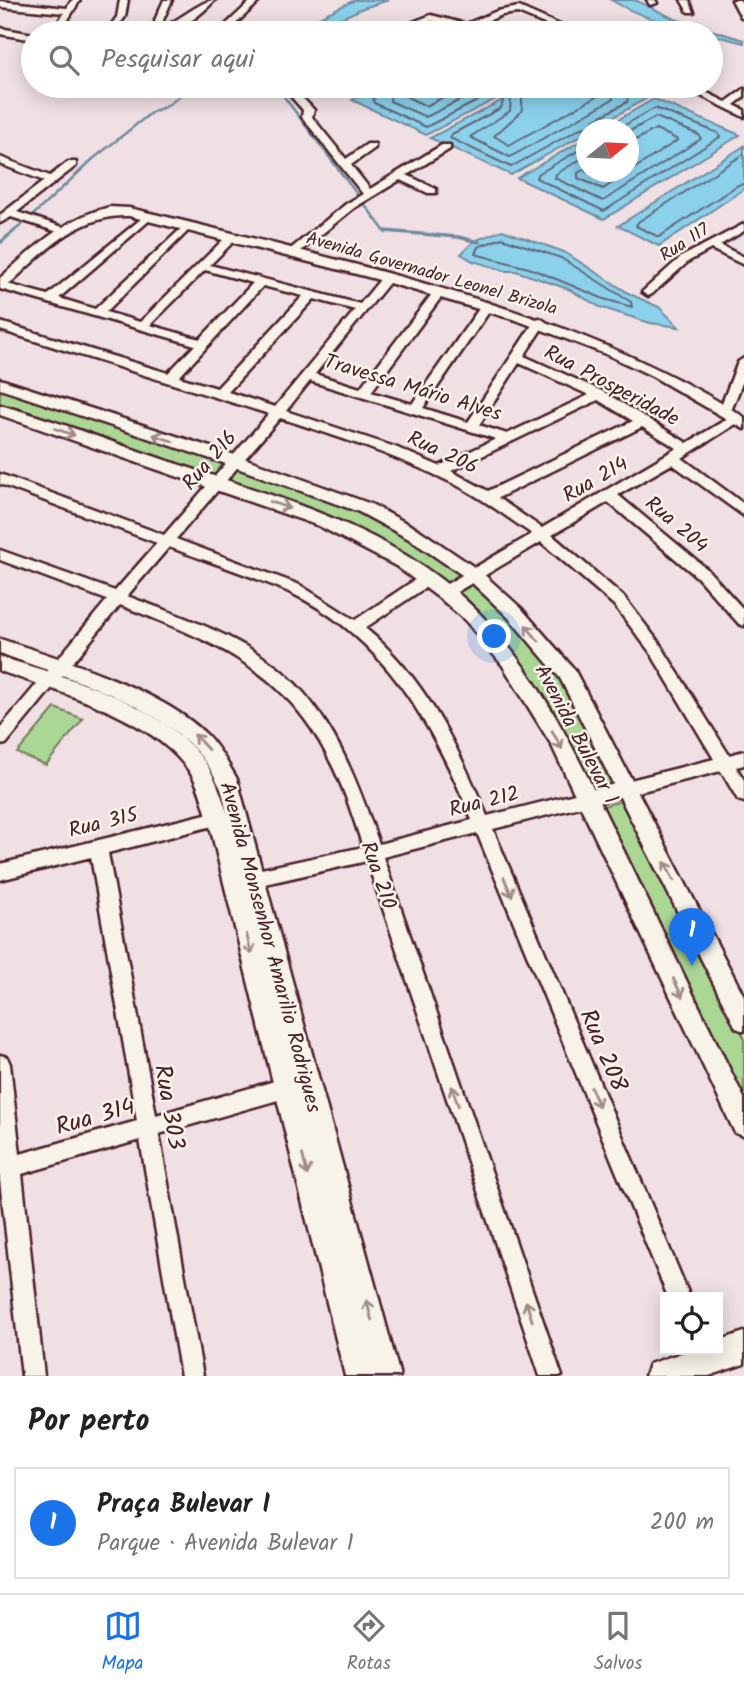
<!DOCTYPE html>
<html lang="pt">
<head>
<meta charset="utf-8">
<style>
	body { margin:0; font-family:Kalam,sans-serif; background:#f6f6f6; color:#222 }
	.controls { position:absolute; right:21px; bottom:21px; display:grid; overflow:hidden; border-radius:0px; box-shadow:0 4px 18px #0003 }
	.controls button { width:63px; height:63px; display:grid; place-items:center; padding:0; border:0; border-bottom:2px solid #e0e0e0; background:#fff; color:#222; font:35px sans-serif }
	.compass { position:absolute; left:576px; top:119px; width:63px; height:63px; border-radius:50%; background:#fff; box-shadow:0 4px 18px #0003; rotate:72deg }
	.you { position:absolute; left:495px; top:637px; width:24px; height:24px; margin:-18px; border:5px solid #fff; border-radius:50%; background:#1a73e8; box-shadow:0 0 0 10px #1a73e833 }
	.badge { display:grid; place-items:center; width:46px; height:46px; border-radius:50%; background:#1a73e8; color:#fff; font-size:23px; font-weight:700 }
	.pin { position:absolute; translate:-50% -58px; filter:drop-shadow(0 2px 4px #0008) }
	.pin::after { content:''; position:absolute; top:37px; width:24px; height:21px; background:inherit; clip-path:polygon(0 0,100% 0,50% 100%) }
	.list { margin:0; padding:0; list-style:none }
	h2 { display:flex; justify-content:space-between; align-items:center; height:91px; margin:0; padding:0 28px; font-size:30px }
	h2 small { font-size:23px; font-weight:400; color:#767676 }
	.list li { display:grid; grid-template-columns:46px 1fr auto; gap:21px; align-items:center; box-sizing:border-box; height:112px; margin:0 14px 14px; padding:0 14px; border:2px solid #e0e0e0; border-radius:0px }
	.list b { display:block; font-size:26px; white-space:nowrap }
	.list p { margin:0; font-size:23px; white-space:nowrap; color:#767676 }
	.list em { font-size:23px; font-style:normal; color:#767676 }
	.icon { flex:none; width:38px; height:38px; fill:none; stroke:currentColor; stroke-width:2; stroke-linecap:round; stroke-linejoin:round }
	.map { position:relative; flex:none; width:744px; height:1376px; overflow:hidden }
	.search { position:absolute; background:#fff; box-shadow:0 4px 18px #0003; left:21px; right:21px; top:21px; height:77px; display:flex; align-items:center; gap:18px; box-sizing:border-box; padding:0 24px; border-radius:38px; color:#767676; font-size:26px }
	.sheet { height:217px; background:#fff }
	nav { display:flex; justify-content:space-around; align-items:center; box-sizing:border-box; height:98px; border-top:2px solid #e0e0e0; background:#fff; font-size:19px; color:#767676 }
	nav a { display:grid; justify-items:center; gap:4px }
	nav .on { color:#1a73e8 }
	.map>svg:first-child { display:block }
</style>
</head>
<body>
<div class="map">
<svg width="744" height="1376" viewBox="0 0 744 1376">
	<rect width="100%" height="100%" fill="#f0e0e4"/>
	<filter id="ink" filterUnits="userSpaceOnUse"><feTurbulence type="fractalNoise" baseFrequency=".0143" numOctaves="2"/><feDisplacementMap in="SourceGraphic" scale="14" xChannelSelector="R" yChannelSelector="G"/><feConvolveMatrix kernelMatrix="1 2 1 2 8 2 1 2 1" color-interpolation-filters="sRGB"/></filter>
	<g filter="url(#ink)">
		<path fill="#abd795" stroke="#7a7b60" stroke-width="2" d="M0,388l226,76 -13,14 -213,-72z
			M238,467l129,47 45,25 50,34 -18,12 -15,-11 -203,-91z
			M473,581l16,14 73,82 57,106 -29,7 -52,-102 -45,-56 -40,-39z
			M55,708l28,11 -37,46 -29,-12z
			M626,800l118,237v71l-145,-301z"/>
		<path fill="#8bd1ec" stroke="#718a9f" stroke-width="2" d="M355,0h34l-26,8 -30,14 -13,11h-23l24,-17z
			M611,0h24l40,19 69,21v3c-44,-12 -94,-19 -133,-43z
			M382,86h139l-95,49 -74,-35z
			M529,86h92l28,11 -57,32 -6,1v3l-75,42 -81,-37z
			M654,99l86,36 -136,84 -87,-41 69,-40v34h42v-42l-26,-1z
			M744,146v43l-85,57 -41,-20z
			M502,230l62,22 66,42 29,13 20,20 -29,-4 -50,-16 -32,-18 -52,-18h-10l-33,-10 -12,-7 13,-13z"/>
		<g fill="none" stroke-linecap="round" stroke-linejoin="round">
			<path stroke="#646678" stroke-width="2" d="M383,86l-2,7 -8,6 1,4 52,24 65,-33h8l4,7 -2,7 -49,26 -2,4 61,29 70,-39 8,-1 5,-7 33,-18 1,-5 -6,-5 -1,-6
				M391,86l-1,15 36,16 62,-31
				M402,86l1,9 23,11 39,-20
				M502,86l9,10 -1,15 -40,26 40,20 103,-58 -1,-13
				M518,86l4,10v15l-28,25 15,9 92,-51 1,-8
				M586,146l-48,28 -2,4 68,33 116,-74 -2,-4 -63,-25 -39,22
				M744,154l-106,68 -2,4 23,11 79,-52 6,-1
				M586,156l-30,18 -1,4 48,23 98,-62 -2,-4 -43,-18 -28,15
				M586,168l-8,5v5l25,11 75,-49 -22,-11 -28,15
				M502,238l59,20 70,44 1,5 -28,-8 -72,-30 -57,-15 3,-7z"/>
			<path stroke="#718a9f" stroke-width="2.5" d="M276,86l110,147
				M30,218l63,-59 59,-47 15,-6 25,-20
				M12,233l14,-12"/>
			<path stroke="#718a9f" stroke-width="3.5" d="M384,231l74,6 21,5
				M0,243l14,-12"/>
			<g stroke="#4a1f2b" stroke-width="5">
				<path id="minor" d="M72,0h8l-20,33h-9l13,-20 -64,-6v-6l67,7z
					M120,0h8l-3,17 -12,16h-8l12,-16z
					M164,0h8l-9,20 2,6c16,-7 37,-26 50,-26 -16,17 -37,33 -61,33l3,-3 -2,-10z
					M252,0h9l-35,33h-9z
					M647,0h8l2,3 -7,2z
					M681,0h8l5,12h-6z
					M732,0h8l4,7v11l-3,-1z
					M519,7l59,26h-12l-48,-20 -16,2 -35,15 -35,-9 -34,12h-13l46,-18 35,9 31,-13z
					M0,28l33,6v6l-33,-6z
					M289,86h10l-3,5 18,19 -2,7 34,42 21,-15h8v4l-24,17 19,24 72,-44h8v4l-43,26 29,14v4h-8l-28,-13 -46,28 -58,47h-8v-4l58,-47 17,-10 -61,-77 1,-7 -17,-19z
					M681,86h12l33,16 18,-13v8l-10,8 10,5v7z
					M0,157l50,19 18,-14h8v4l-59,46 52,17v4h-8l-50,-16 -11,6v-8l44,-34 -44,-17z
					M147,214l5,3 -1,2 -92,79 36,11 91,-85 4,1v4l-84,83 34,10 87,-86 4,-1 6,3 -27,27 150,39 23,-28h8l2,2 -78,96 45,14 75,-98 4,-2 6,4 -74,100 41,12 71,-101 4,-1 6,4 -70,102 45,14 68,-103 4,-1 6,4 -22,34 80,36 83,51 45,-27h10l2,3 -62,39 62,46v12l-72,-52 -54,31 89,74 37,41v16l-5,-2 -42,-47 -89,-75 -56,33 72,62 36,47 69,111 15,-4v14l-8,2 8,13v22l-6,-2 -17,-29 -228,58 197,468h-22l-191,-464 -94,24 179,519h-22l-173,-515 -124,28 -6,-3 -3,-5 3,-5 6,-3 120,-26c-7,-20 -13,-41 -21,-60 -47,-114 -115,-140 -222,-182l-114,139 -6,1v-17l107,-128 -107,-40v-10l115,41 42,-48 -157,-59v-10l164,61 105,-121 -269,-84v-8l168,51 27,-28 -195,-56v-7l48,13zM205,270l48,13 -53,56 -50,-14zM263,286l40,10 -86,92 -38,-11zM314,299l41,11 -80,97 -47,-15zM519,363l70,32 -82,39 -28,-9zM310,381l186,58 -57,27 -44,-19 -109,-36zM598,400l35,21 -145,70 -37,-20zM280,418c56,18 112,36 166,62 31,14 58,35 86,54l-92,54 -2,4 2,4h10l91,-54 73,63 36,47 64,107 -227,57c-29,-69 -62,-139 -122,-188l67,-45 2,-4 -2,-4h-10l-67,45 -55,-35 -124,-46zM642,427l35,21 -135,80 -44,-30zM169,547c40,15 82,28 120,45 96,45 145,135 183,228l-93,24c-22,-64 -47,-132 -101,-176 -43,-34 -100,-53 -151,-72z
					M744,224v7l-24,14 24,12v8l-33,-16 -22,12 -37,33 -4,2 -6,-4 39,-35z
					M744,358v20l-13,33 -1,3h-10l-1,-3 19,-49z
					M218,811l6,2 3,5 -3,5 -116,30 48,262 129,-37 7,3 3,7 -3,7 -7,3 -126,36 44,242h-22l-41,-236 -118,34 22,202h-22l-22,-196v-125l7,2 3,7 10,90 117,-33 -46,-264 -91,23v-16z"/>
			</g>
			<g stroke="#4a1f2b" stroke-width="5">
				<path id="tertiary" d="M110,207l19,1c78,18 155,38 232,58 134,36 264,76 383,151v12l-92,-53 -44,-21 -92,-35 -144,-42 -243,-62c-53,-2 -88,39 -124,72l-5,1v-11c35,-31 64,-60 110,-71z
					M0,379l241,78 130,47 50,27 59,40 41,37 53,61 170,327v35l-8,-3 -176,-350 -51,-60 -41,-39 -59,-40 -50,-27 -130,-47 -229,-76z
					M0,405c56,15 110,37 165,55 110,37 231,67 314,153 63,64 100,147 139,226 42,86 83,173 126,259v38l-9,-3 -184,-389 -48,-78 -38,-46 -22,-19 -47,-35 -77,-40 -319,-111z
					M0,639c60,19 162,51 206,95 13,13 22,30 31,45l163,597h-55l-137,-558c-5,-14 -8,-29 -15,-41 -35,-59 -132,-84 -193,-106v-14c66,20 162,46 204,104 12,16 18,36 24,55 -3,-10 -4,-22 -9,-31 -35,-78 -146,-104 -219,-132z"/>
			</g>
			<g stroke="#4a1f2b" stroke-width="5">
				<path id="secondary" d="M744,1332v32l-35,12h-64l4,-12 41,-14h28v-9z"/>
			</g>
			<use href="#minor" fill="#f7f3e8" fill-rule="evenodd"/>
			<use href="#tertiary" fill="#f7f3e8" fill-rule="evenodd"/>
			<use href="#secondary" fill="#f7f3e8" fill-rule="evenodd"/>
		</g>
		<defs><path id="oneway-shaft" d="M-6 0H5M1.5-3L5.5 0L1.5 3" fill="none" stroke-width="1.6" stroke-linecap="round" stroke-linejoin="round" transform="scale(1.75)"/></defs>
		<g stroke="#a0898a">
			<use href="#oneway-shaft" transform="translate(65 432) rotate(19)"/>
			<use href="#oneway-shaft" transform="translate(163 438) rotate(-162)"/>
			<use href="#oneway-shaft" transform="translate(280 505) rotate(19)"/>
			<use href="#oneway-shaft" transform="translate(532 633) rotate(-130)"/>
			<use href="#oneway-shaft" transform="translate(557 740) rotate(62)"/>
			<use href="#oneway-shaft" transform="translate(201 742) rotate(-132)"/>
			<use href="#oneway-shaft" transform="translate(669 871) rotate(-117)"/>
			<use href="#oneway-shaft" transform="translate(508 887) rotate(67)"/>
			<use href="#oneway-shaft" transform="translate(249 944) rotate(76)"/>
			<use href="#oneway-shaft" transform="translate(678 988) rotate(64)"/>
			<use href="#oneway-shaft" transform="translate(455 1096) rotate(-109)"/>
			<use href="#oneway-shaft" transform="translate(595 1097) rotate(67)"/>
			<use href="#oneway-shaft" transform="translate(305 1165) rotate(76)"/>
			<use href="#oneway-shaft" transform="translate(369 1310) rotate(-105)"/>
			<use href="#oneway-shaft" transform="translate(529 1311) rotate(-108)"/>
		</g>
	</g>
	<g text-anchor="middle" stroke-width="5" stroke-linejoin="round" paint-order="stroke">
		<g font-size="18" fill="#4a1f2b" stroke="#f7f3e8">
			<text transform="translate(684 242) rotate(-33)" y="6">Rua 117</text>
			<text transform="translate(432 273) rotate(16)" y="6">Avenida Governador Leonel Brizola</text>
		</g>
		<g font-size="21" fill="#4a1f2b" stroke="#f7f3e8">
			<text transform="translate(612 385) rotate(28)" y="7">Rua Prosperidade</text>
			<text transform="translate(413 387) rotate(17)" y="7">Travessa Mário Alves</text>
			<text transform="translate(443 452) rotate(25)" y="7">Rua 206</text>
			<text transform="translate(209 460) rotate(-49)" y="7">Rua 216</text>
			<text transform="translate(595 479) rotate(-30)" y="7">Rua 214</text>
			<text transform="translate(677 524) rotate(40)" y="7">Rua 204</text>
			<text transform="translate(577 734) rotate(62)" y="7">Avenida Bulevar 1</text>
			<text transform="translate(484 801) rotate(-14)" y="7">Rua 212</text>
			<text transform="translate(103 822) rotate(-14)" y="7">Rua 315</text>
			<text transform="translate(379 875) rotate(71)" y="7">Rua 210</text>
			<text transform="translate(271 947) rotate(75)" y="7">Avenida Monsenhor Amarilio Rodrigues</text>
		</g>
		<g font-size="24" fill="#4a1f2b" stroke="#f7f3e8">
			<text transform="translate(604 1050) rotate(67)" y="8">Rua 208</text>
			<text transform="translate(170 1107) rotate(80)" y="8">Rua 303</text>
			<text transform="translate(95 1116) rotate(-16)" y="8">Rua 314</text>
		</g>
	</g>
</svg>
<div class="controls">
<button><svg class="icon" aria-label="locate" viewBox="0 0 24 24"><circle cx="12" cy="12" r="6"/><path d="M12 2v4M12 18v4M2 12h4M18 12h4"/></svg></button>
</div>
<svg class="compass" viewBox="-18 -18 36 36"><path d="M0-13l5 13h-10z" fill="#e53935"/><path d="M0 13l5-13h-10z" fill="#767676"/></svg>
<div class="you"></div>
<div class="pin badge" style="left:692px;top:966px">1</div>
<div class="search"><svg class="icon" aria-label="search" viewBox="0 0 24 24"><circle cx="10" cy="10" r="6"/><path d="M15 15l6 6"/></svg>Pesquisar aqui</div>
</div>
<section class="sheet">
<h2>Por perto<small></small></h2>
<ul class="list">
<li><span class="badge">1</span><div><b>Praça Bulevar I</b><p>Parque · Avenida Bulevar 1</p></div><em>200 m</em></li>
</ul>
</section>
<nav>
<a class="on"><svg class="icon" aria-label="map" viewBox="0 0 24 24"><path d="M3 6l6-2 6 2 6-2v14l-6 2-6-2-6 2zM9 4v14M15 6v14"/></svg>Mapa</a>
<a><svg class="icon" aria-label="directions" viewBox="0 0 24 24"><path d="M12 3l9 9-9 9-9-9zM9 14v-3h6M13 9l2 2-2 2"/></svg>Rotas</a>
<a><svg class="icon" aria-label="saved" viewBox="0 0 24 24"><path d="M7 4h10v16l-5-4-5 4z"/></svg>Salvos</a>
</nav>
</body>
</html>
